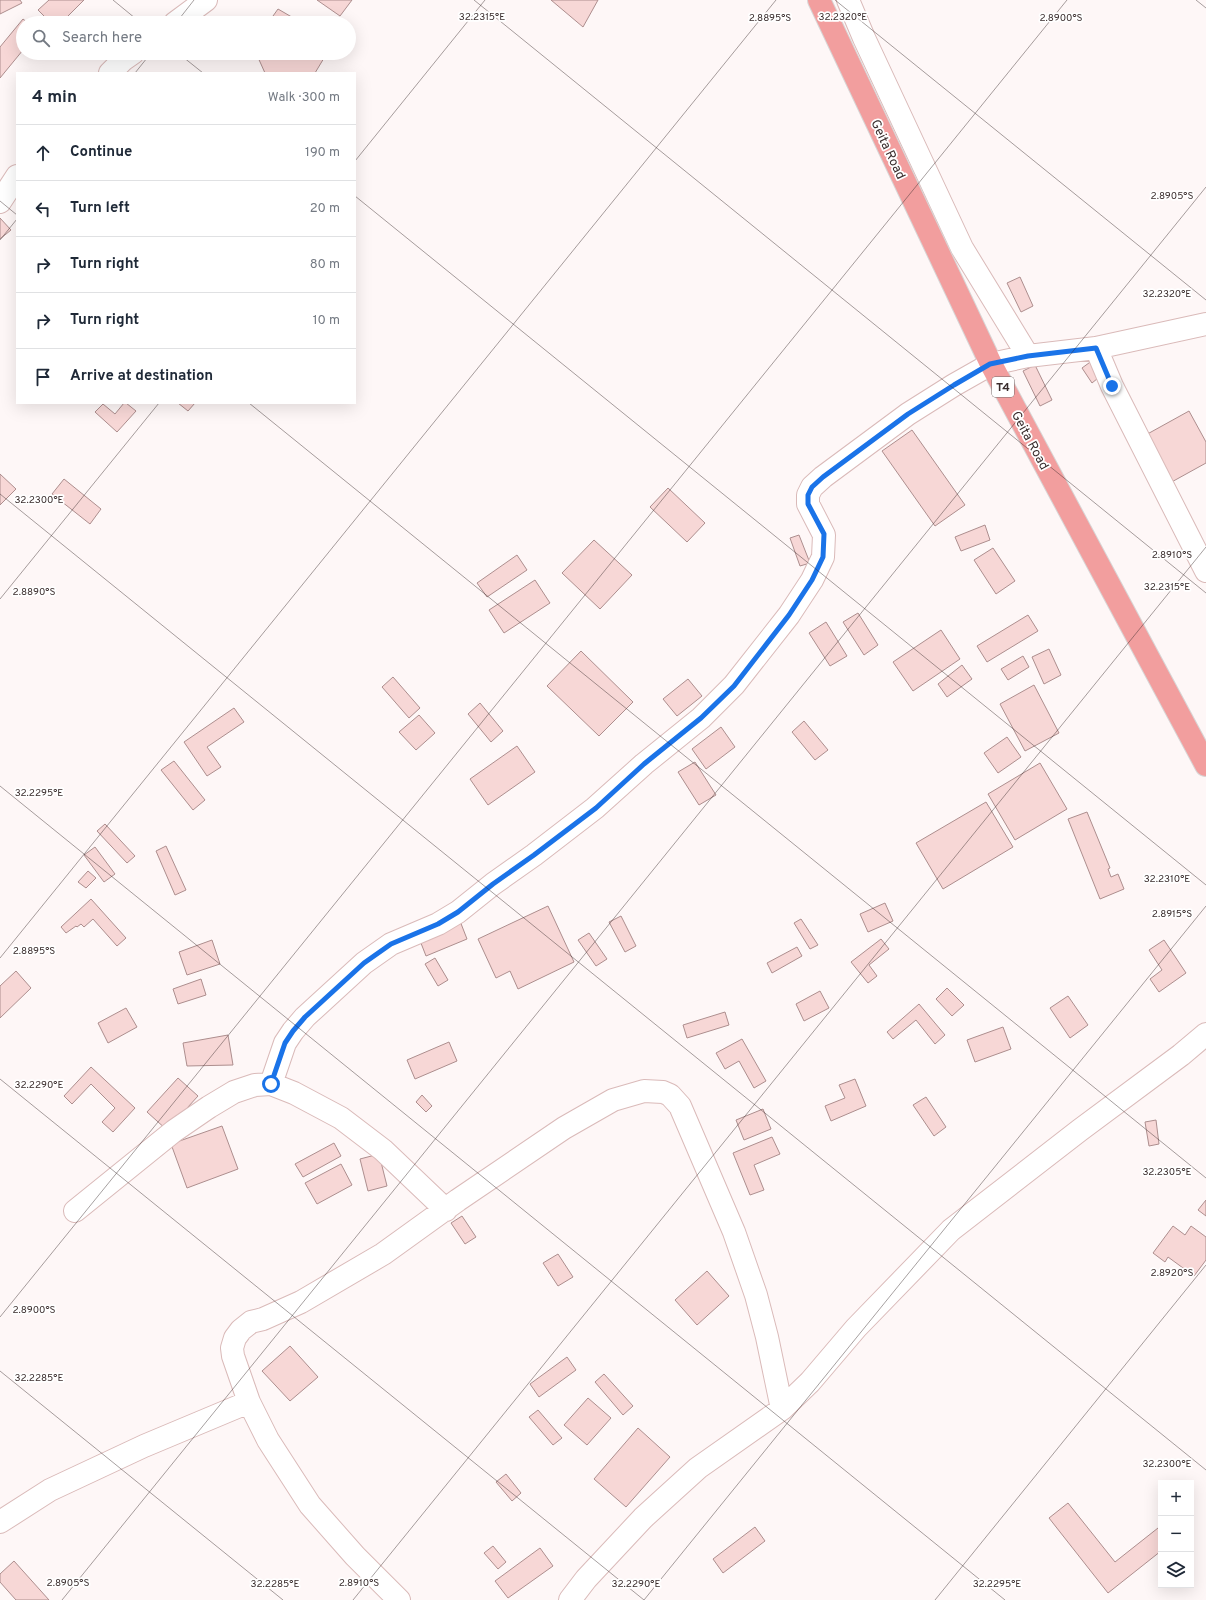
<!DOCTYPE html>
<html lang="en">
<head>
<meta charset="utf-8">
<style>
	body { margin:0; font-family:Overpass,sans-serif; background:#f6f6f7; color:#1f2937 }
	.controls { position:absolute; right:12px; bottom:12px; display:grid; overflow:hidden; border-radius:0px; box-shadow:0 4px 16px #0002 }
	.controls button { width:36px; height:36px; display:grid; place-items:center; padding:0; border:0; border-bottom:1px solid #e0e1e3; background:#fff; color:#1f2937; font:20px sans-serif }
	.stop { position:absolute; width:12px; height:12px; margin:-9px; border:3px solid #1a73e8; border-radius:50%; background:#fff }
	.stop.end { background:#1a73e8; border-color:#fff; box-shadow:0 1px 4px #0008 }
	.list { margin:0; padding:0; list-style:none }
	h2 { display:flex; justify-content:space-between; align-items:center; height:52px; margin:0; padding:0 16px; font-size:17px }
	h2 small { font-size:13px; font-weight:400; color:#747a83 }
	.list li { display:grid; grid-template-columns:26px 1fr auto; gap:12px; align-items:center; box-sizing:border-box; height:56px; padding:0 16px; border-top:1px solid #e0e1e3 }
	.list b { display:block; font-size:15px; white-space:nowrap }
	.list em { font-size:13px; font-style:normal; color:#747a83 }
	.icon { flex:none; width:22px; height:22px; fill:none; stroke:currentColor; stroke-width:2; stroke-linecap:round; stroke-linejoin:round }
	.map { position:relative; flex:none; width:1206px; height:1600px; overflow:hidden }
	.search { position:absolute; background:#fff; box-shadow:0 4px 16px #0002; left:16px; top:16px; width:340px; height:44px; display:flex; align-items:center; gap:10px; box-sizing:border-box; padding:0 14px; border-radius:22px; color:#747a83; font-size:15px }
	.panel { position:absolute; background:#fff; box-shadow:0 4px 16px #0002; left:16px; top:72px; width:340px; height:332px; border-radius:0px }
	.map>svg:first-child { display:block }
</style>
</head>
<body>
<div class="map">
<svg width="1206" height="1600" viewBox="0 0 1206 1600">
	<rect width="100%" height="100%" fill="#fef7f7"/>
	<path fill="#f7d7d6" stroke="#ad8e8e" d="M0,0h20l2,3 -22,11z
		M49,0h35l-23,23h-10l-13,-13z
		M317,0h35l-12,16z
		M551,0h47l-15,27z
		M278,9l24,14h-34z
		M23,19l5,4h-5v27l-23,28v-31z
		M256,53h71l-12,20h-50z
		M0,218l11,12 -11,9z
		M1020,277l13,29 -12,6 -14,-29z
		M1093,360l10,14 -11,9 -10,-15z
		M1035,365l17,35 -12,6 -17,-35z
		M124,403h2l10,8 -19,21 -22,-20 8,-8 12,10z
		M178,403h17l-7,8z
		M1189,411l17,31v21l-38,21 -26,-47z
		M912,430l53,75 -30,21 -53,-75z
		M0,474l16,15 -16,16z
		M64,479l37,30 -11,15 -38,-30z
		M668,488l37,35 -18,19 -37,-35z
		M985,525l5,15 -29,11 -6,-14z
		M799,535l11,28 -10,3 -10,-28z
		M594,540l38,35 -32,34 -38,-36z
		M993,548l22,33 -19,13 -22,-34z
		M517,555l10,15 -40,27 -10,-14z
		M535,580l15,23 -46,30 -15,-23z
		M858,613l20,32 -14,10 -21,-33z
		M1028,615l10,16 -51,31 -10,-16z
		M826,622l21,34 -17,10 -21,-33z
		M941,630l19,29 -47,32 -20,-29z
		M1049,649l12,26 -17,9 -12,-27z
		M581,651l52,51 -34,34 -52,-50z
		M1023,656l6,11 -21,13 -7,-11z
		M962,665l10,14 -25,18 -9,-13z
		M393,677l27,31 -11,10 -27,-31z
		M688,679l14,17 -25,20 -14,-17z
		M1034,685l25,48 -34,18 -25,-47z
		M480,703l23,28 -12,11 -23,-28z
		M234,708l10,14 -37,25 14,20 -14,9 -23,-34z
		M419,715l16,18 -19,17 -17,-18z
		M804,721l24,29 -13,10 -23,-28z
		M721,727l14,20 -29,22 -14,-20z
		M1007,737l14,20 -23,16 -14,-20z
		M517,746l18,26 -47,33 -18,-26z
		M174,761l31,39 -12,10 -32,-40z
		M695,762l21,33 -17,10 -21,-33z
		M1040,763l27,46 -52,31 -27,-46z
		M986,802l27,45 -70,42 -27,-46z
		M1087,812l23,56 -2,1 3,8 7,-3 6,15 -24,10 -32,-80z
		M105,824l30,32 -8,7 -30,-32z
		M166,846l20,44 -11,5 -19,-44z
		M95,847l20,27 -11,8 -20,-27z
		M88,871l8,7 -10,10 -8,-6z
		M91,899l35,39 -9,8 -24,-27 -9,8 -3,-3 -4,3 -1,-1 -10,7 -5,-6z
		M885,903l8,18 -25,11 -8,-18z
		M548,906l26,56 -56,27 -8,-18 -14,7 -18,-39z
		M621,916l15,30 -11,6 -16,-30z
		M801,919l17,26 -8,4 -16,-26z
		M460,921l7,18 -41,17 -7,-18z
		M589,933l18,26 -11,7 -18,-26z
		M881,939l8,10 -20,16 8,11 -9,7 -17,-21z
		M212,940l8,24 -33,11 -8,-23z
		M1164,940l22,33 -27,19 -9,-13 12,-9 -13,-20z
		M797,947l5,9 -30,17 -5,-10z
		M435,958l13,22 -10,6 -13,-22z
		M16,971l15,17 -31,30v-32z
		M201,979l5,16 -28,9 -5,-15z
		M947,988l17,17 -12,11 -16,-17z
		M820,991l9,17 -25,13 -8,-17z
		M1068,996l20,29 -18,13 -20,-30z
		M919,1004l26,31 -10,9 -19,-24 -23,19 -6,-7z
		M126,1008l11,19 -29,16 -10,-20z
		M725,1012l4,13 -42,13 -4,-13z
		M1003,1027l8,22 -36,13 -8,-22z
		M228,1035l5,30 -46,1 -4,-23z
		M742,1039l24,42 -12,7 -15,-27 -14,8 -9,-16z
		M449,1042l8,19 -42,18 -8,-19z
		M91,1067l44,41 -22,24 -11,-10 13,-14 -24,-24 -19,20 -8,-8z
		M178,1078l20,18 -31,34 -20,-18z
		M855,1079l11,27 -35,15 -6,-15 20,-8 -6,-13z
		M422,1095l10,11 -6,6 -10,-10z
		M926,1097l20,30 -12,9 -21,-31z
		M763,1109l8,20 -27,11 -8,-20z
		M1156,1120l3,24 -10,2 -4,-24z
		M222,1126l16,43 -51,19 -16,-44z
		M772,1137l8,17 -26,11 10,25 -14,5 -17,-42z
		M334,1143l7,13 -38,21 -8,-13z
		M379,1154l8,32 -19,5 -8,-32z
		M341,1164l11,21 -35,19 -12,-21z
		M1206,1200v16l-8,-6z
		M462,1216l14,21 -11,7 -14,-21z
		M1173,1226l12,9 6,-9 15,11v23l-12,16 -26,-19 -3,5 -12,-9z
		M558,1254l15,23 -15,9 -15,-23z
		M707,1271l22,25 -32,29 -22,-25z
		M290,1346l28,31 -28,24 -28,-30z
		M567,1357l9,13 -37,27 -9,-13z
		M604,1374l29,32 -10,9 -28,-33z
		M588,1398l23,20 -24,27 -23,-20z
		M538,1410l24,28 -9,7 -24,-28z
		M638,1428l32,29 -44,50 -32,-28z
		M506,1474l15,19 -9,8 -16,-19z
		M1068,1503l47,59 43,-34 3,4v19l-53,42 -59,-75z
		M755,1527l10,14 -42,32 -10,-14z
		M493,1546l13,16 -8,7 -14,-16z
		M540,1548l13,18 -45,32 -13,-17z
		M14,1561l35,39h-33l-16,-18v-8z"/>
	<g fill="none" stroke-linecap="round" stroke-linejoin="round">
		<g stroke="#dabab9" stroke-width="24">
			<path id="street" d="M848,0l16,38 98,210 66,108
				M175,23l31,-23
				M110,73l13,-13 10,-7
				M0,202l17,-26
				M1096,348l16,38 94,185
				M271,1084l14,-41 8,-12 12,-14 59,-54 27,-19 47,-20 20,-12 35,-28 41,-29 61,-47 49,-44 57,-46 33,-33 55,-70 23,-35 11,-23 1,-22 -16,-31v-9l4,-8 11,-10 85,-63 46,-29 37,-21 37,-8 68,-8 110,-24
				M75,1211l99,-80 35,-24 25,-15 21,-7 16,-1 23,9 47,25 42,32 63,60
				M0,1522l50,-32 94,-44 105,-44
				M399,1600l-44,-44 -45,-51 -42,-65 -19,-38 -16,-46 -1,-8 3,-10 6,-8 10,-8 12,-3 38,-17 82,-48 75,-54 106,-72 49,-28 31,-9 19,1 7,3 10,11 54,126 22,63 11,42 15,72
				M570,1600l16,-21 57,-61 55,-50 84,-59 28,-27 46,-54 95,-98 129,-100 101,-75 25,-21"/>
		</g>
		<g stroke="#d8d5d5" stroke-width="24">
			<path id="highway" d="M819,0l172,364 215,401"/>
		</g>
		<use href="#street" stroke="#fff" stroke-width="22"/>
		<use href="#highway" stroke="#f29e9e" stroke-width="22"/>
	</g>
	<g fill="none" stroke-linecap="round" stroke-linejoin="round">
		<path stroke="#1a73e8" stroke-width="5" d="M271,1084l14,-41 8,-12 12,-14 59,-54 27,-19 47,-20 20,-12 35,-28 41,-29 62,-47 48,-44 57,-46 33,-32 55,-71 23,-35 11,-23 1,-23 -16,-30v-9l4,-8 11,-10 85,-63 46,-29 36,-21 38,-8 68,-8 16,38"/>
	</g>
	<path fill="none" stroke="#3a2d2d" stroke-width="1" stroke-opacity="0.45" d="M113,0l28,23M474,0l732,593M835,0l371,300M1196,0l10,8M176,23l18,-23M178,53l25,20M135,73l16,-20M355,161l130,-161M355,196l851,689M0,201l17,14M0,240l17,-21M249,403l957,775M0,494l1206,976M0,599l159,-196M0,786l1005,814M0,958l776,-958M0,1079l644,521M0,1317l1067,-1317M0,1371l283,229M62,1600l1144,-1413M353,1600l853,-1053M644,1600l562,-694M935,1600l271,-335"/>
	<g text-anchor="middle" stroke-width="3.5" stroke-linejoin="round" paint-order="stroke">
		<rect fill="#fff" stroke="#756c6c" stroke-width="1" x="992" y="377" width="22" height="20" rx="3"/>
		<g font-size="12" font-weight="bold" fill="#3a2d2d">
			<text x="1003" y="391">T4</text>
		</g>
		<g font-size="13" fill="#3a2d2d" stroke="#fff">
			<text transform="translate(889 149) rotate(65)" y="5">Geita Road</text>
			<text transform="translate(1031 440) rotate(62)" y="5">Geita Road</text>
		</g>
	</g>
	<g font-size="10" text-anchor="middle" fill="#3a2d2d" stroke="#fff" stroke-width="3.5" stroke-linejoin="round" paint-order="stroke">
		<text x="482" y="20">32.2315°E</text>
		<text x="843" y="20">32.2320°E</text>
		<text x="770" y="21">2.8895°S</text>
		<text x="1061" y="21">2.8900°S</text>
		<text x="1172" y="199">2.8905°S</text>
		<text x="1167" y="297">32.2320°E</text>
		<text x="39" y="503">32.2300°E</text>
		<text x="1172" y="558">2.8910°S</text>
		<text x="1167" y="590">32.2315°E</text>
		<text x="34" y="595">2.8890°S</text>
		<text x="39" y="796">32.2295°E</text>
		<text x="1167" y="882">32.2310°E</text>
		<text x="1172" y="917">2.8915°S</text>
		<text x="34" y="954">2.8895°S</text>
		<text x="39" y="1088">32.2290°E</text>
		<text x="1167" y="1175">32.2305°E</text>
		<text x="1172" y="1276">2.8920°S</text>
		<text x="34" y="1313">2.8900°S</text>
		<text x="39" y="1381">32.2285°E</text>
		<text x="1167" y="1467">32.2300°E</text>
		<text x="68" y="1586">2.8905°S</text>
		<text x="359" y="1586">2.8910°S</text>
		<text x="275" y="1587">32.2285°E</text>
		<text x="636" y="1587">32.2290°E</text>
		<text x="997" y="1587">32.2295°E</text>
	</g>
</svg>
<div class="controls">
<button>+</button>
<button>−</button>
<button><svg class="icon" aria-label="layers" viewBox="0 0 24 24"><path d="M12 4l9 5-9 5-9-5zM3 14l9 5 9-5"/></svg></button>
</div>
<div class="stop" style="left:271px;top:1084px"></div>
<div class="stop end" style="left:1112px;top:386px"></div>
<div class="search"><svg class="icon" aria-label="search" viewBox="0 0 24 24"><circle cx="10" cy="10" r="6"/><path d="M15 15l6 6"/></svg>Search here</div>
<section class="panel">
<h2>4 min<small>Walk · 300 m</small></h2>
<ul class="list">
<li><svg class="icon" aria-label="ahead" viewBox="0 0 24 24"><path d="M12 20V5M6 11l6-6 6 6"/></svg><div><b>Continue</b></div><em>190 m</em></li>
<li><svg class="icon" aria-label="left" viewBox="0 0 24 24"><path d="M17 20v-9H6M10 6l-5 5 5 5"/></svg><div><b>Turn left</b></div><em>20 m</em></li>
<li><svg class="icon" aria-label="right" viewBox="0 0 24 24"><path d="M7 20v-9h11M14 6l5 5-5 5"/></svg><div><b>Turn right</b></div><em>80 m</em></li>
<li><svg class="icon" aria-label="right" viewBox="0 0 24 24"><path d="M7 20v-9h11M14 6l5 5-5 5"/></svg><div><b>Turn right</b></div><em>10 m</em></li>
<li><svg class="icon" aria-label="arrive" viewBox="0 0 24 24"><path d="M6 21V4h12l-3 4 3 4H6"/></svg><div><b>Arrive at destination</b></div></li>
</ul>
</section>
</div>
</body>
</html>
